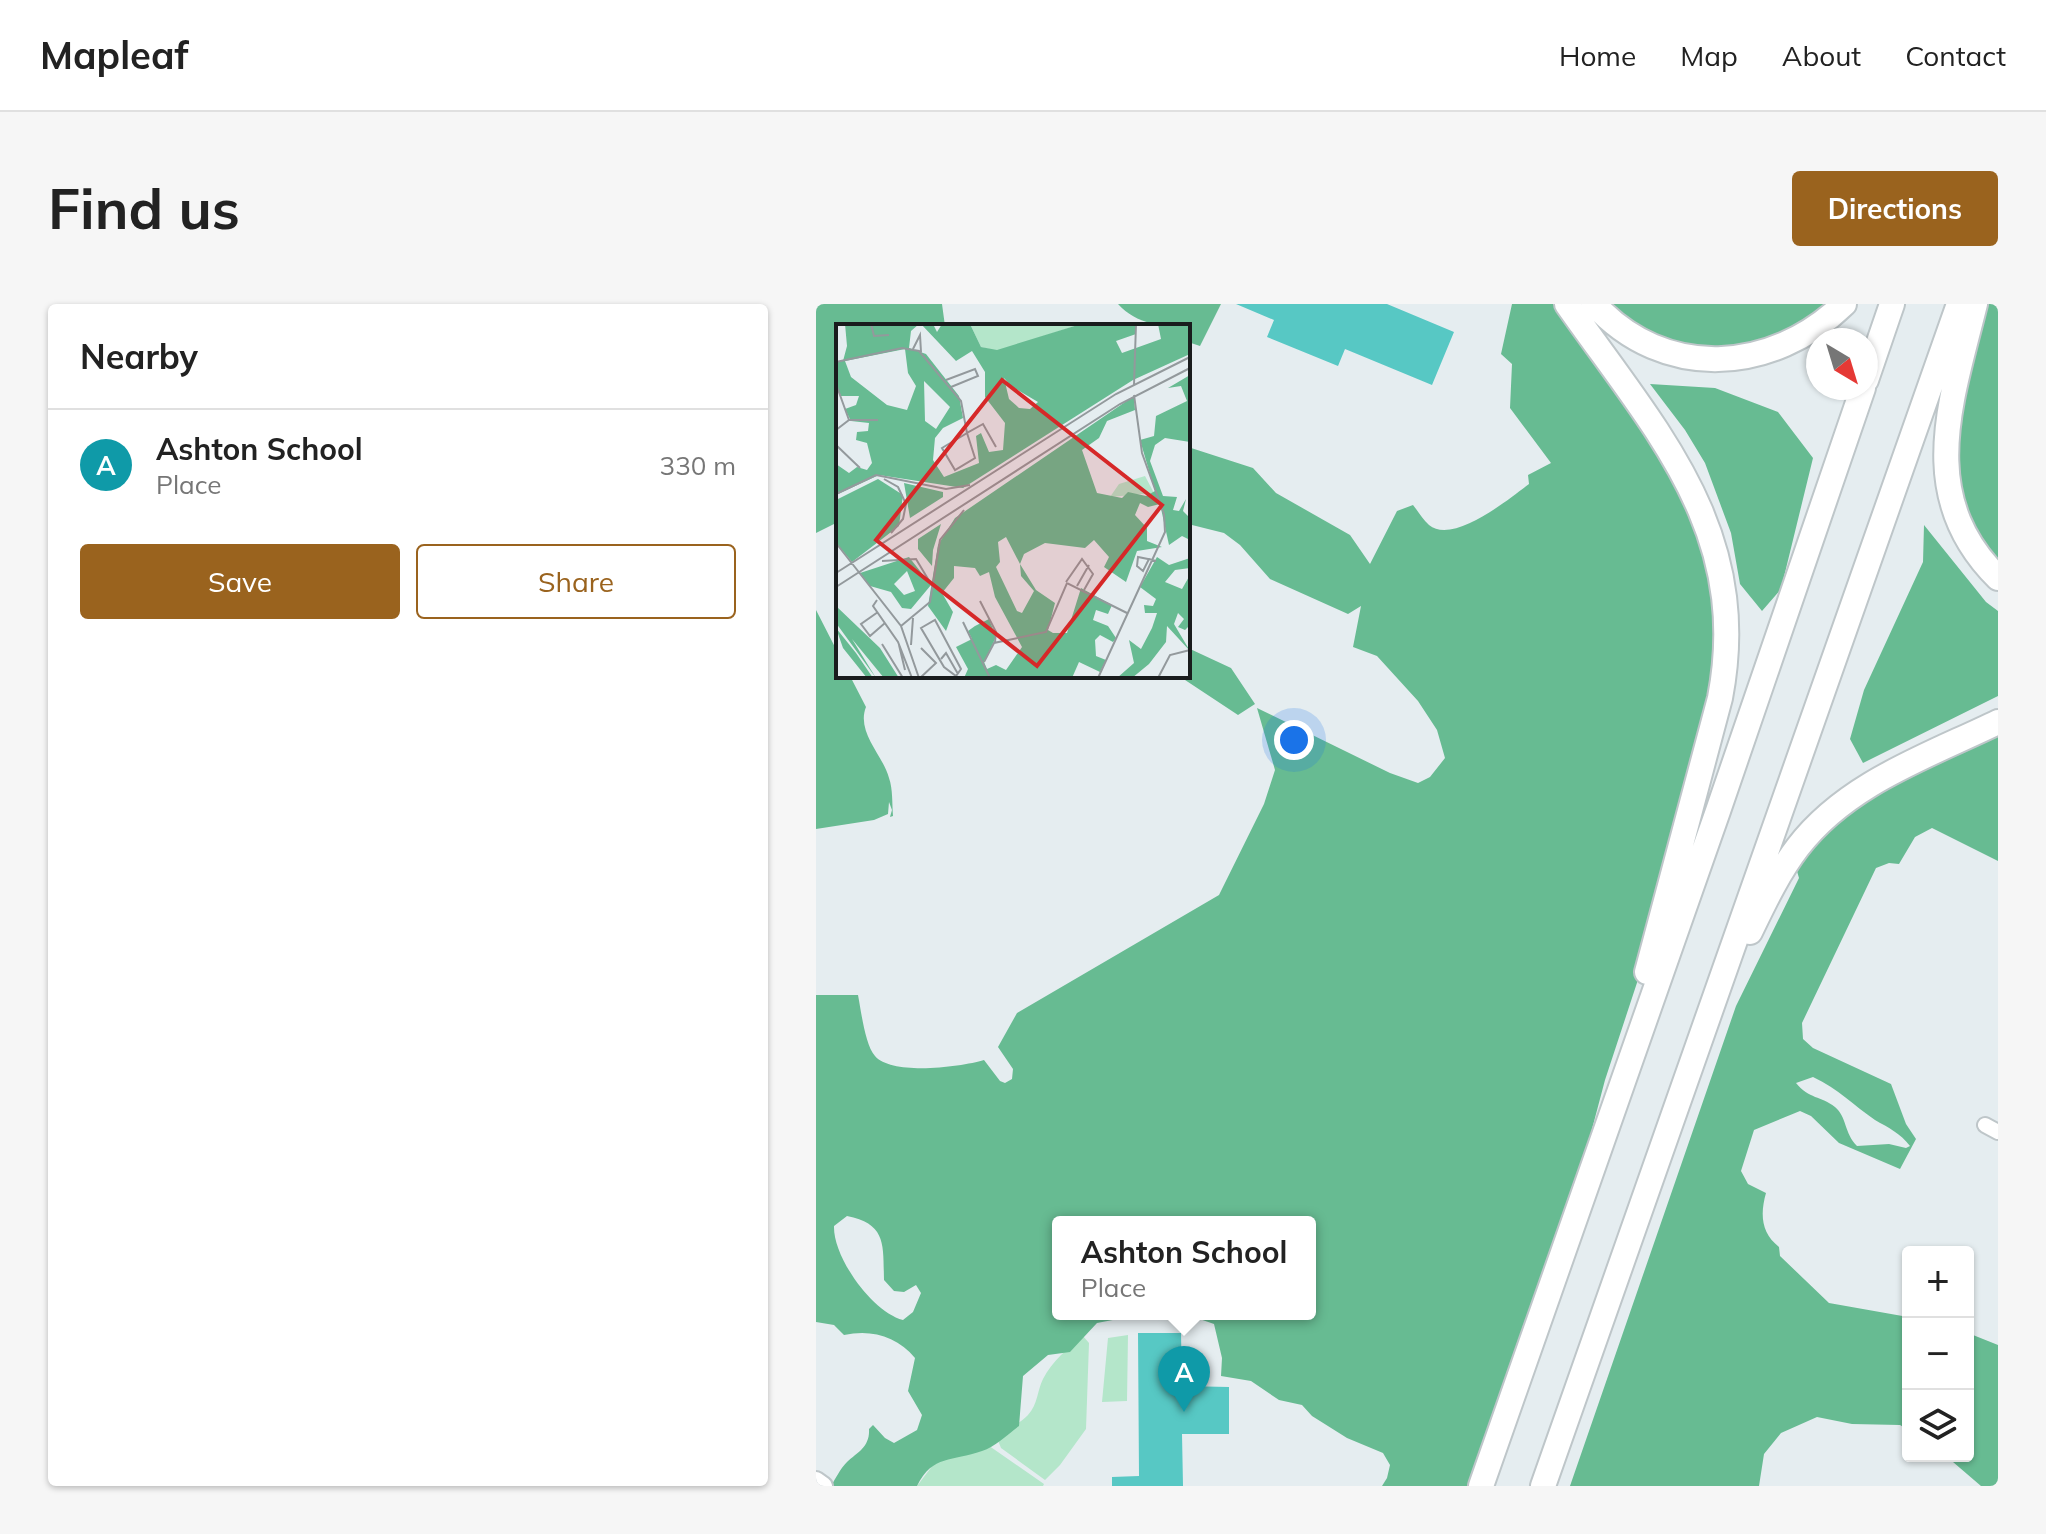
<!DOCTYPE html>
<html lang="en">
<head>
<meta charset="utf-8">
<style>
	body { margin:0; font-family:Mulish,sans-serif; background:#f6f6f6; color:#222 }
	.controls { position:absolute; right:24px; bottom:24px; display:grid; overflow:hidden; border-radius:8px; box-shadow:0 2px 6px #0004 }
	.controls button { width:72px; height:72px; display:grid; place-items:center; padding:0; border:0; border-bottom:2px solid #e0e0e0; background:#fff; color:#222; font:40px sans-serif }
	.compass { position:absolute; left:990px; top:24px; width:72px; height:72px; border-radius:50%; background:#fff; box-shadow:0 2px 6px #0004; rotate:142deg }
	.you { position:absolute; left:478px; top:436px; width:28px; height:28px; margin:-20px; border:6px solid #fff; border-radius:50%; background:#1a73e8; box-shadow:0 0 0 12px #1a73e833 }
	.badge { display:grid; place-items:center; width:52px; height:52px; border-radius:50%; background:#9a631e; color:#fff; font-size:26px; font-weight:700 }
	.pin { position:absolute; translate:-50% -66px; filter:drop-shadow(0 2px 4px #0008) }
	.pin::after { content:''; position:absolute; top:42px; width:28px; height:24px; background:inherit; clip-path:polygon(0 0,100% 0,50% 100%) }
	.popup { position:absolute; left:236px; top:912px; width:264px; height:104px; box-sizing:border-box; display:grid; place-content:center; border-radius:8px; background:#fff; filter:drop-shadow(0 2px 6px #0005); font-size:26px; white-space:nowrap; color:#767676 }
	.popup b { font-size:30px; color:#222 }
	.popup::after { content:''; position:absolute; left:50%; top:100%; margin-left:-16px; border:16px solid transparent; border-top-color:#fff }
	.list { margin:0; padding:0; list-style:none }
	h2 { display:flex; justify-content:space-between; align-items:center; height:104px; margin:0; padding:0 32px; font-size:34px }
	h2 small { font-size:26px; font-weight:400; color:#767676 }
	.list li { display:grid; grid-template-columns:52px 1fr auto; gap:24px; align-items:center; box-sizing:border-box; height:112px; padding:0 32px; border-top:2px solid #e0e0e0 }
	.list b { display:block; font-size:30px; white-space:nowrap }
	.list p { margin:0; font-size:26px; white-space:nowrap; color:#767676 }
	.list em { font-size:26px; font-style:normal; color:#767676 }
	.actions { display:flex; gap:16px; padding:24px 32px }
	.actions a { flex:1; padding:18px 0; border:2px solid #9a631e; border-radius:8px; text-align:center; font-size:28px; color:#9a631e }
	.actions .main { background:#9a631e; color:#fff }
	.icon { flex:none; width:44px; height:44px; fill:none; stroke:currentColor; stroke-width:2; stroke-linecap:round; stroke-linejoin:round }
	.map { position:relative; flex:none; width:1182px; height:1182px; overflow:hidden; border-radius:8px }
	header { display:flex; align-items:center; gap:48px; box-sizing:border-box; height:112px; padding:0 40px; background:#fff; border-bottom:2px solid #e0e0e0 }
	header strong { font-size:38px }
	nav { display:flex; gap:44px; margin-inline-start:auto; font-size:28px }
	.intro { display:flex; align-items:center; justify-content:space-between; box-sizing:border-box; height:192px; padding:0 48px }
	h1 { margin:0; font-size:56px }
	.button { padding:20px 36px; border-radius:8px; background:#9a631e; color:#fff; font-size:28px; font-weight:700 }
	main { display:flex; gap:48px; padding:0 48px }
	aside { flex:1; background:#fff; border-radius:8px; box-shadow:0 2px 6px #0004 }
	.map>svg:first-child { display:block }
</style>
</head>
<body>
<header>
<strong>Mapleaf</strong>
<nav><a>Home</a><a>Map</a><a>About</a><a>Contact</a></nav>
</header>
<div class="intro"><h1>Find us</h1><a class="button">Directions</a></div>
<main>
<aside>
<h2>Nearby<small></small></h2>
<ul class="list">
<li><span class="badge" style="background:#0f9aa8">A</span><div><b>Ashton School</b><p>Place</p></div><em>330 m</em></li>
</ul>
<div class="actions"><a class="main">Save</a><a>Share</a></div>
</aside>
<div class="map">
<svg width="1182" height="1182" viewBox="0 0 1182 1182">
	<rect width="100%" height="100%" fill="#e5edf0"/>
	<path fill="#b4e6ca" d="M312,1031l-1,66 -25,1 6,-64z
		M267,1032l6,7 -3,86 -26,36 -15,15 -44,-32 -4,-10c10,-8 23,-15 31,-23 10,-11 9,-24 15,-36 9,-18 25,-31 40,-43z
		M146,1123l82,57 -1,2h-126z"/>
	<path fill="#67bb92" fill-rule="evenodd" d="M0,0h126l3,22h-107v196l-22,11z
		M302,0h103l-21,42 -12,-4v-16c-26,0 -51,-1 -70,-22z
		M696,0h56l120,175 37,159 -68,284 -52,158 -40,151 -87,255h-96l5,-8 3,-13 -7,-12 -36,-15 -35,-22 -10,-11 -23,-5 -28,-19 -30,-5 1,-18 -8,-34 -29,-10h125v-92h-252v92h86l-47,9 -27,29 -22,3 -25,21 -4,50c-11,8 -24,21 -37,25 -30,11 -49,3 -65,35h-86c5,-8 9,-17 16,-24 11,-10 23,-15 22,-33l4,-4 12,13 9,5 23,-13 5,-15 -14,-24 7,-33c-18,-22 -44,-29 -71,-23l-10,-10 -18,-3v-327h42c3,15 7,50 17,61 17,20 86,11 109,4l16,21 5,2 7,-4 1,-10 -15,-22 19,-34 202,-118 45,-91 11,-34 -18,-62 133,65 28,10 12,-6 15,-19 -8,-28 -19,-29 -41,-45 -24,-9 8,-41 -13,8 -78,-35 -30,-34 -16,-12 -36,-9v-77l65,21 23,25 74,42 20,29 27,-53 16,-6c5,6 10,15 16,20 24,20 80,-26 100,-41l-1,-9 23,-12 -41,-55 2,-44 -11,-10zM31,912c40,8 36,29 37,64l10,11 10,1 12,-7 5,8 -8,19 -10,8c-31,-8 -70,-63 -69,-94z
		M779,0h244l-49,37 -104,12z
		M1161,0h21v270l-37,-46 -16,-104z
		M834,80l65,4 63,24 35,46 -32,131 -19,22 -22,-27 -9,-51 -26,-70 -20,-33z
		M1108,221l62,77 12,9v85l-135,67 -13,-24 14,-49 59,-128z
		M0,306l22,43v23h12l16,31c-10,25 17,48 23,71 4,11 3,26 4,38l-3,1 2,-7 -3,-8 -1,12 -14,6 -58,9z
		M372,344l43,20 24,36 -17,11 -59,-39h9z
		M1182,415v142l-66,-33 -17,9 -16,27 -10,-1 -13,5 -74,155 1,16 10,9 78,36 15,40 10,15 -16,30 -61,-26 -28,-27 -11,-5 -46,19 -13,41 7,13 18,9c-6,21 -5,40 13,54l1,9 49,47 79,14v113l-8,-5 -48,-1 -35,-7 -36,16 -17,21 -5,32h-189l166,-480 63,-128 -8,-27 10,-14zM997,773c26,12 40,28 62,43 14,8 25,13 35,26l-4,2 -17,-4 -32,2c-13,-13 -10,-29 -22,-39 -14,-11 -26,-8 -39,-24z
		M1152,1029l30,12v141h-17l-35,-30h22z"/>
	<path fill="#57c8c4" d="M420,0h151l67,28 -22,53 -87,-36 -7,17 -71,-29 7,-17z
		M322,1029h43l1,53 47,1v47h-47l1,52h-71v-9l27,-1z"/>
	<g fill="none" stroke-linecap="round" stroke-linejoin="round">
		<g stroke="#bec6c9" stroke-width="18">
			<path id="street" d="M1169,821l13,7"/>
		</g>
		<g stroke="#bec6c9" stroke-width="22">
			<path id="secondary" d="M0,1177l7,5"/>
		</g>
		<g stroke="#bec6c9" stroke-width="28">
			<path id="highway" d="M751,0c89,127 185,227 153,394l-73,274
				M778,0c70,77 178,70 250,0
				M1159,0c-24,98 -60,192 23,274
				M1050,76l26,-76
				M934,628c14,-29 28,-59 48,-85 49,-64 130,-91 200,-125
				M665,1182l237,-675 145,-423
				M727,1182l416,-1182"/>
		</g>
		<use href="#street" stroke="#fff" stroke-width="14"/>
		<use href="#secondary" stroke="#fff" stroke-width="18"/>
		<use href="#highway" stroke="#fff" stroke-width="24"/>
	</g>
	<g transform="translate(20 20)">
		<rect width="354" height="354" fill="#e5edf0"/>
		<path d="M134,0h111l-84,27 -16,-4zM309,152l9,17 -44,4 9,-13z" fill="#b4e6ca"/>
		<path d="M9,0h74l-8,7 -2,17 17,6 33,42 4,22 -20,10 -8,10 -2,22 11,17 35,-14 -3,-27 5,-3 8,19 14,-2 2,-27 -20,-26v-25l-13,-21 -16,10 -35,-37h12l4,8 5,-8h28l11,23 16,3 84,-26h55v10l-20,7 6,12 39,-14 -3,-15h32v30l-57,26 -170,108 -84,-13 -43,20v-31l13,9 8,-6 10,3 5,-7 -5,-20 -11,-3 1,-8 11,-1 1,-8 -18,-2 -6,-12 11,-4 3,-9h-18l-5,-11v-24h7l4,-15zM69,25l3,24 8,13 -9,24 -20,-5 -36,-28 -6,-16zM168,54l7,8 27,16 -8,7 -11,-1 -10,-9zM88,57l26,26 -14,22 -11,-8zM354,51v67l-25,-4 -10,7 -5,16 13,35 14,1 -4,13 6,1 7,-12 -3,12 7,7v22l-8,-4 -13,9 -9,-41 -12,3 -8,-4 -5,12 12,13v13l15,6 -25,4 -11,31 -22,-15 5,-10 -15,-17 -9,8 -40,-5 -21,11 -4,10 -14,-27 -8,5 2,20 -4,5 21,44 5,2 12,-22 -13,-15 -1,-12 16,26 19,13 -7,27 5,3h14l14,-45 31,17 -4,9 -12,-4 -3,10 15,6 8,12 -3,4 -13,-7 -5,5 1,16 10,4 -6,12 -21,-10 -7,16h-108l4,-9 -12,-22 16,-8 -4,-8 7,-5 14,-7 7,18 -12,25 3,7 9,-4 10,5 16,-23 -27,-50 -6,-25 -9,4 -5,-8 -21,-2v12l-12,15 11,19 -7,19 -18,-25 10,-61 17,-27 179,-122 1,14 -28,11 -8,17 -17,12 15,43 25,5 6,-6 18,4 9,-5 -15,-51 14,-4 2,-20 31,-15 -6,-15 -13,2zM42,155l25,16 -4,31 -47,36 -16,-19v-43zM68,159l39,9v5l-33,21zM105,200l-8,26 -1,16 -14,-17v-10zM73,233l22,28 -20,24 -9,-1 -11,-16 -21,-6 -10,-13zM71,247l8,20 -11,4 -10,-11zM321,233l12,8 21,-7v10l-15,2 -10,12 17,7 8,-14v50l-5,5 -7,-3 6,-8 -6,-6 -4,11 16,27 -23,-25 -1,16 -17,22 -17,14h-15l17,-15 -5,-23 12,9 11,-21 5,-15h-12l-1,-8 9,1 3,-7 -16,-12zM0,282l44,42 19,30h-15l-32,-39 24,39 -40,-55zM0,304l20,25 17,25h-6l-24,-30z" fill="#67bb92" fill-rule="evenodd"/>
		<path fill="none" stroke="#93999c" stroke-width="2" d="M35,0l3,12 15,-1M77,25l7,-14 1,17M0,38l66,-14 17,3 42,50 6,32 -25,15 13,22 20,-12 -8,-25 16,-9 13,23M110,56l29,-11 3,7 -27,11M0,60l13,36M298,61l2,-61M0,106l13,-10h29M0,121l24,23M48,155l14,8 8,17 -3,15 -12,14M0,170l40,-19 70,14 24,-4M0,219l65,83 18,52M313,235l-6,12 -6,-5 1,-9 10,2h1l7,2M46,237l34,-2 15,25M0,249l280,-179 74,-37M230,258l16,-23 11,15 -9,16M241,262l12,-21M0,263l284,-183 70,-36M41,276l-4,6 25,36 14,36M144,277l16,31 -1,10M42,288l-17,12 9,12 15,-13M99,296l26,49 -5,7 -12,-9 -23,-39zM127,298l27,56M65,302l29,-24 10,-62 24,-30M46,320l21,34M63,321l6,25M75,321l2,-27M105,335l5,-6 12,21M148,338l10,-19 52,-11 21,-49 60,30M84,354l16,-15 -15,-15M262,354l67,-146 -1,-18 -22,-61 -8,-58M322,354l12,-23 20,-5"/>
		<path fill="#d62828" fill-opacity="0.15" stroke="#d62828" stroke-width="4" d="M166,56l160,125 -125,161 -161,-126z"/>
		<rect width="354" height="354" fill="none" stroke="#191c1d" stroke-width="4"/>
	</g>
</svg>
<div class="controls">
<button>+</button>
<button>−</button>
<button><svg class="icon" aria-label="layers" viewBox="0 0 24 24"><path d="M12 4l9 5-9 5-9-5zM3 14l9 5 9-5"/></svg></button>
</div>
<svg class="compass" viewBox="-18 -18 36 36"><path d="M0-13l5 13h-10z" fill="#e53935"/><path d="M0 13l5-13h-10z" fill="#767676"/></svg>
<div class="you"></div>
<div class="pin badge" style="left:368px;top:1108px;background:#0f9aa8">A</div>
<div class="popup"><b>Ashton School</b>Place</div>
</div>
</main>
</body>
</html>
